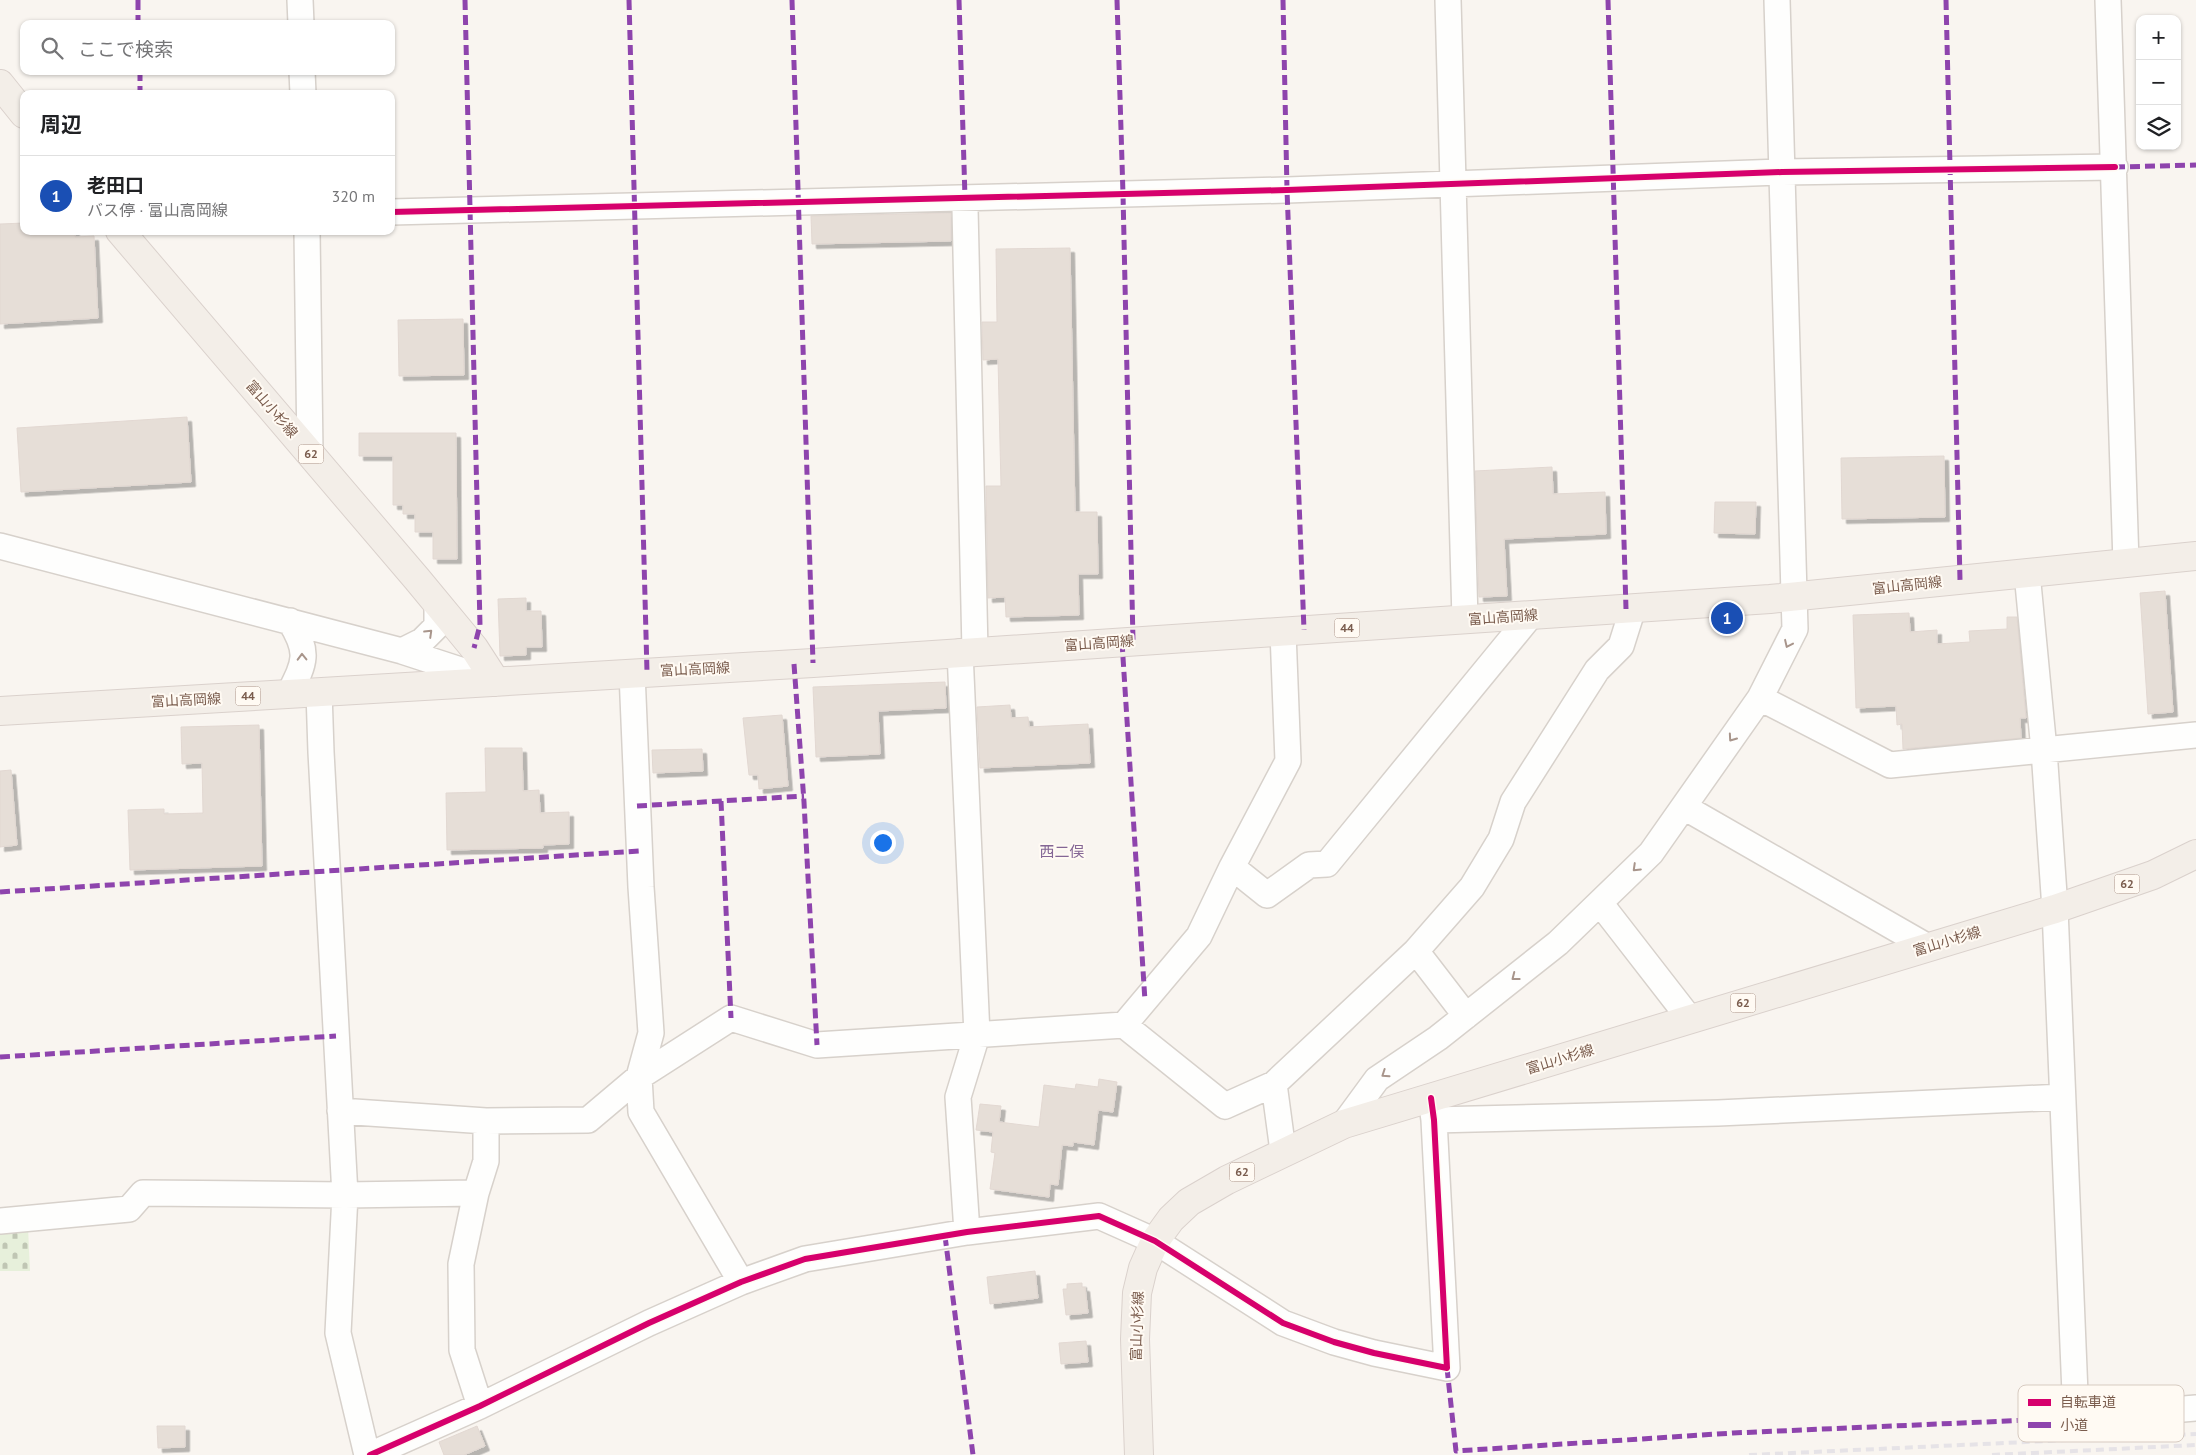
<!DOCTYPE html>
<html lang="ja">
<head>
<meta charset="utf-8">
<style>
	body { margin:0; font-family:"PT Sans","Noto Sans JP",sans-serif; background:#f2f2f2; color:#202124 }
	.controls { position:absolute; right:15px; top:15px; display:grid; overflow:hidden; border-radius:10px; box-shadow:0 1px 4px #0004 }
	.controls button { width:45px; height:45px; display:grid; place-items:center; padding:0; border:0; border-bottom:1px solid #e0e0e0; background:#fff; color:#202124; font:25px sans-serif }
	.you { position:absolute; left:882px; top:842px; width:18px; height:18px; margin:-12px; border:4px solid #fff; border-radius:50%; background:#1a73e8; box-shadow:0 0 0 8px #1a73e833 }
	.badge { display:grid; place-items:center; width:32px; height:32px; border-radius:50%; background:#0f766e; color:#fff; font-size:16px; font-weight:700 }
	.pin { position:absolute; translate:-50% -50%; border:2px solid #fff; box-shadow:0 1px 5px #0006 }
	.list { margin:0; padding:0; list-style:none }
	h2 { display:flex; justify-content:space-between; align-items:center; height:65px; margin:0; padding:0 20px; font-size:21px }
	h2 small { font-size:16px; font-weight:400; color:#757577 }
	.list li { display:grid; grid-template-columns:32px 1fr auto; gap:15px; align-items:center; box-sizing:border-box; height:80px; padding:0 20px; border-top:1px solid #e0e0e0 }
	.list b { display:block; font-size:19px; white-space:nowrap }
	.list p { margin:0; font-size:16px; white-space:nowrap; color:#757577 }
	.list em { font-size:16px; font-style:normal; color:#757577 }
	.icon { flex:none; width:28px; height:28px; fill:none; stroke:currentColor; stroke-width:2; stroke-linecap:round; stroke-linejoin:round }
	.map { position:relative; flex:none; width:2196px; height:1455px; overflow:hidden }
	.search { position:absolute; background:#fff; box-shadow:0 1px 4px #0004; left:20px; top:20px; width:375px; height:55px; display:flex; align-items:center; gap:12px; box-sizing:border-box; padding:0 18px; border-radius:10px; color:#757577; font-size:19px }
	.panel { position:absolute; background:#fff; box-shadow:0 1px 4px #0004; left:20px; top:90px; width:375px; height:145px; border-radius:10px }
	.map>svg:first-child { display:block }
</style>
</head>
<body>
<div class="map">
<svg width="2196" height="1455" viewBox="0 0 2196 1455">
	<defs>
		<pattern id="cemetery-stones" width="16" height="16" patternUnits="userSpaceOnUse" patternTransform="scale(1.25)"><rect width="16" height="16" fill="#e7f0db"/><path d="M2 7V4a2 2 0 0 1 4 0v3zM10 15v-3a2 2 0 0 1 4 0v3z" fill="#c0c6b4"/></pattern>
		<filter id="shadow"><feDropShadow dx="4.5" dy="4.5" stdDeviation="0" flood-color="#0004"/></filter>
	</defs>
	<rect width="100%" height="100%" fill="#f9f5f0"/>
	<path fill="url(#cemetery-stones)" d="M28,1227l2,44h-30v-42z"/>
	<path fill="#e6ded7" stroke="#e2d8d2" filter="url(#shadow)" d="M951,213v28l-139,3 -1,-28z
		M24,223v8h51v6l19,-1 4,82 -98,6v-100z
		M1070,248l5,264h22l1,62h-20l1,41 -73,2 -1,-20 -17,1 -2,-112h15l-3,-127 -15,1 -1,-38h15l-1,-73z
		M463,319l1,56 -65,1 -1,-56z
		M187,417l4,65 -170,10 -4,-64z
		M359,433h97l1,126h-24v-27h-18v-18h-12v-9h-10v-49h-34z
		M1944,456l1,61 -103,2 -1,-61z
		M1552,467l1,27 52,-2 1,42 -102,5 3,57 -28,1 -4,-126z
		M1715,502h41l-1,32 -41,-1z
		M2165,591l8,121 -25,2 -8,-121z
		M526,598v13h15l1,36h-16v8l-26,1 -2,-57z
		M1909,613l1,19 27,-2v14l33,-2 -1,-11 38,-2v-12h10l9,101h-6l1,20 -118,11 -1,-25 -5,1 -1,-19 -40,2 -3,-93z
		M945,682l1,26 -68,3 2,43 -64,3 -3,-70z
		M1010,705l1,13 17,-1 1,10 59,-3 2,39 -110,5 -3,-61z
		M782,715l6,71 -29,3 -1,-14h-9l-6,-57z
		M259,725l3,141 -132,4 -2,-60 36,-1v5l39,-1 -1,-50 -20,1 -1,-37z
		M485,748h37l1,43 16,-1 1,23 29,-1v32l-26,1v3l-96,2 -1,-57 40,-1z
		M702,749l1,22 -50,2 -1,-23z
		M11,770l6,75 -17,2v-76z
		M1099,1079l18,3 -4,30 -15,-2 -4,35 -21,-3v4l-11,-1 -4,40 -8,-1 -1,13 -59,-8 5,-36 -4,-1 2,-20 -17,-2 4,-26 21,2 -2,16 40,5 5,-42 31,4 1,-5 22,3z
		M1035,1271l3,27 -48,6 -3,-27z
		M1082,1283v4h3l3,26 -22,2 -3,-26h4v-5z
		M1086,1341l2,21 -27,2 -2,-21z
		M157,1426h28v21l-27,1z
		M477,1426l8,20 -21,9h-20l-5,-13z"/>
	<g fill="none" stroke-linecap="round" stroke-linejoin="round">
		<g stroke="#d7d1cb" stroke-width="28">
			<path id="minor" d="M300,0l1,24
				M1448,0l17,620
				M2108,0l18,563
				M302,71l1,23
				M965,208l10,443
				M391,212l896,-22 495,-18 333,-5
				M307,231l3,222
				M0,546l402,105 92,30
				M2027,573l17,177 11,159 21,509 120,-10
				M402,651l20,-10 15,-15v-23
				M960,652l17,383 -19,62 9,135
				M632,673l9,214 10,146 -12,44 2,35 100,170
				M319,692l2,60 24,443 -7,138 29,122
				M289,694c16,-32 21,-41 1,-73
				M1760,698l130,67 306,-30
				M1684,807l244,140
				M1232,867l35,28 42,-30 18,-1 204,-249
				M1600,903l90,116
				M1416,951l50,65
				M1124,1025l75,-89 33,-69 56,-106 -5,-129
				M340,1111l146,10 102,-1 51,-43 92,-59 86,27 307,-20 101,81 49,-22
				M1434,1120l284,-7 344,-16
				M1344,1124l33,-45 61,-41 120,-95 93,-90 109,-155 35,-69 -18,-629
				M1283,1151l-9,-67 142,-133 56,-64 29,-48 12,-37 84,-132 24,-24 12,-38
				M0,1221l129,-12 14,-16 202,2 131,-2
				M480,1406l-18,-56 -1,-86 15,-71 10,-32v-40
				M370,1455l110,-49 169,-83 92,-41 64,-23 162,-27 132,-16 56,25 128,82 51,19 40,11 73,15 -13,-248 -3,-22"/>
		</g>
		<g stroke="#dad1cc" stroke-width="30">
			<path id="major" d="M0,84l24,30
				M120,231l297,348 57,69 22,34
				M0,711l813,-48 957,-64 426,-43
				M1139,1455l-4,-116 2,-46 6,-25 12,-27 16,-22 18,-17 38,-22 117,-56 711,-215 98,-34 43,-21"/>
		</g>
		<use href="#minor" stroke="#fefefd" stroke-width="25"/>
		<use href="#major" stroke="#f3eee8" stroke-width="28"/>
		<path stroke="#e6e3e7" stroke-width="4" stroke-dasharray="8 5" stroke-linecap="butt" d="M1749,1455l447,-21
			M1992,1455l204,-10"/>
		<path stroke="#8e44ad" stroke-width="5" stroke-dasharray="10 5" stroke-linecap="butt" d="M138,0v24
			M465,0l15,625 -6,23
			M629,0l18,672
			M792,0l21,663
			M959,0l6,198
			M1117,0l6,194 10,447
			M1283,0l4,190 17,440
			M1608,0l18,609
			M1946,0l14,580
			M140,71v23
			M2115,167l81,-2
			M1122,642l23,359
			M794,664l10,138 13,243
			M721,801l10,217
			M637,806l167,-10
			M0,892l639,-41
			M0,1057l336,-21
			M945,1236l28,219
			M1447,1368l9,83 277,-18 343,-15"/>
		<g stroke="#fffaf3" stroke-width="9">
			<path id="cycleway" d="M391,212l896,-22 495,-18 333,-5
				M370,1455l110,-49 169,-83 92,-41 64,-23 162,-27 132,-16 56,25 128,82 51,19 40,11 73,15 -13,-248 -3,-22"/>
		</g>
		<use href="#cycleway" stroke="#d6006c" stroke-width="6"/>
	</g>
	<defs><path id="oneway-chevron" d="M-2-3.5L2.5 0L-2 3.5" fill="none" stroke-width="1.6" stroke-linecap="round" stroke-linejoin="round" transform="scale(1.25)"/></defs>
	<g stroke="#a8958b">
		<use href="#oneway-chevron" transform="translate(429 633) rotate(-44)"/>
		<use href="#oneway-chevron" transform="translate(1788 644) rotate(115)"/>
		<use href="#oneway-chevron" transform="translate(302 657) rotate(-91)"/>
		<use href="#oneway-chevron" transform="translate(1732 738) rotate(125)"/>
		<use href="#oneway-chevron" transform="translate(1636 868) rotate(136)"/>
		<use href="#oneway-chevron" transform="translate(1515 977) rotate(142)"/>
		<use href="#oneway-chevron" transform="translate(1385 1074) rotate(146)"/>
	</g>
	<g text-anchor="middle" stroke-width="4" stroke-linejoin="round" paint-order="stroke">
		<g fill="#fffaf3" stroke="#a28b7f" stroke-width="1">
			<rect x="298.5" y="444.5" width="25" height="19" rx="4"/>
			<rect x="1334.5" y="618.5" width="25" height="19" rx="4"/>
			<rect x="235.5" y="686.5" width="25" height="19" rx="4"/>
			<rect x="2114.5" y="874.5" width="25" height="19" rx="4"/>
			<rect x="1730.5" y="993.5" width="25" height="19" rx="4"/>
			<rect x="1229.5" y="1162.5" width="25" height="19" rx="4"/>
		</g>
		<g font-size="12" font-weight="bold" fill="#7a5c4d">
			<text x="311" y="458">62</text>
			<text x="1347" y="632">44</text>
			<text x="248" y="700">44</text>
			<text x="2127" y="888">62</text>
			<text x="1743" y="1007">62</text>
			<text x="1242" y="1176">62</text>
		</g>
		<g font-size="14" fill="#7a5c4d" stroke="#fffaf3">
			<text transform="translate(272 409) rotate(49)" y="5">富山小杉線</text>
			<text transform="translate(1907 585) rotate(-6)" y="5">富山高岡線</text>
			<text transform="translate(1503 617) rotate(-4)" y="5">富山高岡線</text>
			<text transform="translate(1099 643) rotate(-4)" y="5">富山高岡線</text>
			<text transform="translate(695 669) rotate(-3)" y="5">富山高岡線</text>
			<text transform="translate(186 700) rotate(-3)" y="5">富山高岡線</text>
			<text transform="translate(1947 941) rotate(-17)" y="5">富山小杉線</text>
			<text transform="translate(1560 1059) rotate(-17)" y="5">富山小杉線</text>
			<text transform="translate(1137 1326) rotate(-88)" y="5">富山小杉線</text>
		</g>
		<g font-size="15" fill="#846695" stroke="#fffaf3">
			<text x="1062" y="857">西二俣</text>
		</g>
	</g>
	<rect x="2018" y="1385" width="166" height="57" rx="8" fill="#fffaf3" stroke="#d7cbc1" stroke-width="1"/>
	<rect x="2028" y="1399" width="23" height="7" fill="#d6006c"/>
	<rect x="2028" y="1422" width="23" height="6" fill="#8e44ad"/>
	<g font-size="14" fill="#7a5c4d">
		<text x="2060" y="1407">自転車道</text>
		<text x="2060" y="1430">小道</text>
	</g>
</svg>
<div class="controls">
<button>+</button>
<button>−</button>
<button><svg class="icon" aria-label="layers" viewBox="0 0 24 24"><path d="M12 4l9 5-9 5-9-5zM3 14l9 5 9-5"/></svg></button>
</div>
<div class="you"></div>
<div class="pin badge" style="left:1727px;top:618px;background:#1a4fb4">1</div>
<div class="search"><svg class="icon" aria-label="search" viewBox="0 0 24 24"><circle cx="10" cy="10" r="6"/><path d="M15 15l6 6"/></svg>ここで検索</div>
<section class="panel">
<h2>周辺<small></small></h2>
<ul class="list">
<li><span class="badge" style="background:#1a4fb4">1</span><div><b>老田口</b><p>バス停 · 富山高岡線</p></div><em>320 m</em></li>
</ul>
</section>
</div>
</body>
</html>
